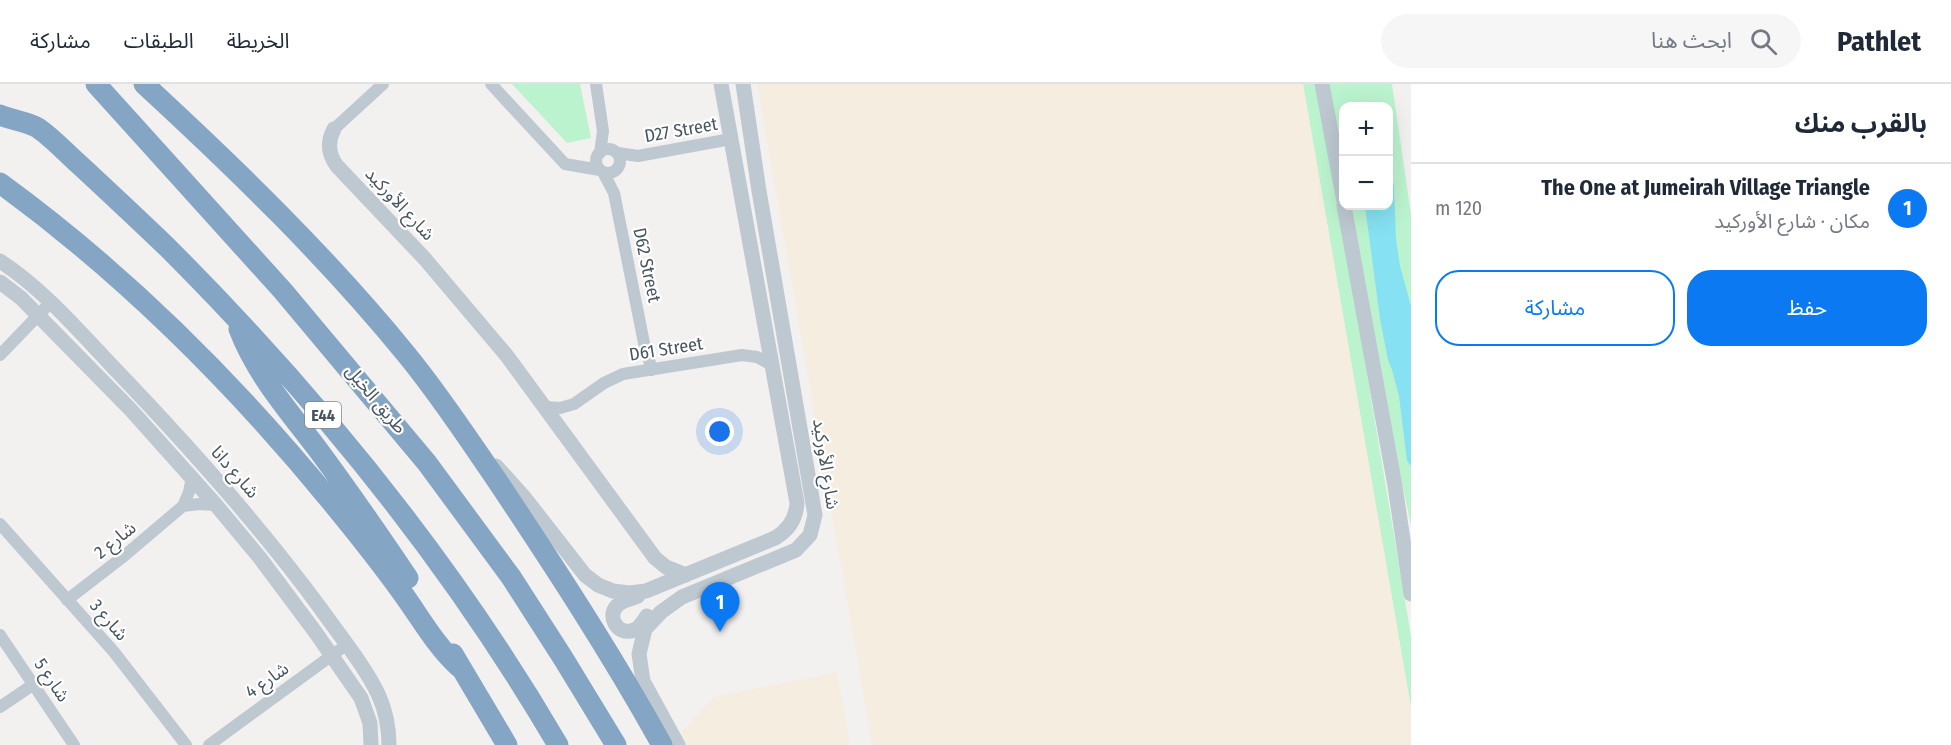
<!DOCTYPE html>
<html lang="ar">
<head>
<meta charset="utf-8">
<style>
	body { margin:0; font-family:"Fira Sans Condensed","Noto Sans Arabic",sans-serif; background:#f6f6f7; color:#1f2937; direction:rtl }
	.controls { position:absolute; right:18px; top:18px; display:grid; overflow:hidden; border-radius:12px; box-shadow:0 6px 24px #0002 }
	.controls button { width:54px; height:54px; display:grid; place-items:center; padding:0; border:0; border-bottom:2px solid #e0e1e3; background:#fff; color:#1f2937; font:30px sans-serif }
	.you { position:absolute; left:720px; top:348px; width:21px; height:21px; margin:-15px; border:4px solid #fff; border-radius:50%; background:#1a73e8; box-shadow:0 0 0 9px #1a73e833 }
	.badge { display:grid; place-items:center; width:39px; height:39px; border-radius:50%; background:#0b7af2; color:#fff; font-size:20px; font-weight:700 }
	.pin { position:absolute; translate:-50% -50px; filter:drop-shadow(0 2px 3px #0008) }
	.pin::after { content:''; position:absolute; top:32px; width:21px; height:18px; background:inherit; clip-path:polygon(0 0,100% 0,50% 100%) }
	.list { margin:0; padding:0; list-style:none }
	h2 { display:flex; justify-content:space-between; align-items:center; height:78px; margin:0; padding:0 24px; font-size:26px }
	h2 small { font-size:20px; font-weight:400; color:#747a83 }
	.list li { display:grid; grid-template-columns:39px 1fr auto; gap:18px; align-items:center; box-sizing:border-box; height:90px; padding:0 24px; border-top:2px solid #e0e1e3 }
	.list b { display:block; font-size:22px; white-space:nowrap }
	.list p { margin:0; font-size:20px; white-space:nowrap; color:#747a83 }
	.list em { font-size:20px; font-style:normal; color:#747a83 }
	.actions { display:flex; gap:12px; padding:18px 24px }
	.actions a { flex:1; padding:14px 0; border:2px solid #0b7af2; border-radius:24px; text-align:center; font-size:21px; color:#0b7af2 }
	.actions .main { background:#0b7af2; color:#fff }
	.icon { flex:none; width:33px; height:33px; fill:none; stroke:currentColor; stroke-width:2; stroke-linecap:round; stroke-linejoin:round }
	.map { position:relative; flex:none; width:1411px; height:661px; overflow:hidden; direction:ltr }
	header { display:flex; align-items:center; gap:36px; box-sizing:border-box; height:84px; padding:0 30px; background:#fff; border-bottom:2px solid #e0e1e3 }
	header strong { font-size:28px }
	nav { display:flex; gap:33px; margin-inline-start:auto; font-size:21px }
	.search { width:420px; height:54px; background:#f6f6f7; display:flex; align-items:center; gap:15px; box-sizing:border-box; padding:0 21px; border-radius:33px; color:#747a83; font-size:22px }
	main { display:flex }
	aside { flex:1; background:#fff }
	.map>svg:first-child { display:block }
</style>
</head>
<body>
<header>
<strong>Pathlet</strong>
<div class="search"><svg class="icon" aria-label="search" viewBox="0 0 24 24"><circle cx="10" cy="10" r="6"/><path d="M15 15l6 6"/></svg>ابحث هنا</div>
<nav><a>الخريطة</a><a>الطبقات</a><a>مشاركة</a></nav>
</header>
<main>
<aside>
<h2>بالقرب منك<small></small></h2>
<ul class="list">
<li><span class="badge">1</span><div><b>The One at Jumeirah Village Triangle</b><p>مكان · شارع الأوركيد</p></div><em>120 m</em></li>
</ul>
<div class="actions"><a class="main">حفظ</a><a>مشاركة</a></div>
</aside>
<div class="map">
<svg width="1411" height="661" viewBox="0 0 1411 661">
	<rect width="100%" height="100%" fill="#f3f0f0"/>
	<path fill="#bcf3cf" d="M512,0h68l11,54 -24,5z
		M1303,0h15l93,552v72z
		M1328,0h64l19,130v311l-20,-93 -42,-226h39v-100h-44l-1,68z"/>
	<path fill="#f5ede0" d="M757,0h546l108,624v37h-539z
		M837,588l13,73h-174l-3,-4 41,-44z"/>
	<path fill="#86e1f3" d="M1389,76l5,27 2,52 4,27 11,40v160l-4,-5 -8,-65 -7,-26 -4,-10 -8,-41 -15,-113h23z"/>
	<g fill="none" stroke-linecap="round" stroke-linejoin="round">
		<path stroke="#bdc8d0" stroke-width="12" d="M491,0l74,80 35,6
			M596,0l7,47 -3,22
			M334,45l49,-45
			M596 77a12 12 0 1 1 24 0a12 12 0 1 1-24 0Z
			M618,69l20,3 93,-17
			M603,88l11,21 30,150 8,27
			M0,271l50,-52
			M546,323l14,1 14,-4 30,-21 19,-9 119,-19 15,2 13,7
			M183,422l16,-2 17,1
			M0,440l114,128 72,93
			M67,516l57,-44 59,-50 6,-14 3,-15
			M0,551l74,110
			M0,623l34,-23
			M209,661l137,-100"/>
		<path stroke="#bdc8d0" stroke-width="15" d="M1322,0l22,118
			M334,45c-7,13 -6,25 3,37l88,93 82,97 148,202 11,9 20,8
			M1344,122l51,280 16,108
			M0,177c42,27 79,70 113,106 73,76 145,156 208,242 19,27 44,57 58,87 7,16 10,32 10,49
			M0,198l21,16 110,112 85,95 44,53 56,75 45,65 9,25 1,22
			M496,382l28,31 61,78 13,10 15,6 16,2 17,-2 129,-53c14,-8 21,-19 22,-35l-76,-419
			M638,512c-6,3 -14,4 -19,8 -14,10 -2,33 15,26 6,-2 9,-9 13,-14
			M678,661l-35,-64 -4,-27 6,-25 16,-17 21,-15 114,-47 14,-15 5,-20 -56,-324 -16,-107"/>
		<path stroke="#84a5c3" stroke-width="21" d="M96,0l187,207 144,172 84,114 52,81 53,87
			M144,0c91,84 184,174 262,270 33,40 61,83 90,125 58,87 115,174 166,266
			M0,31c11,5 29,7 38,13 16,11 30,27 44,39 29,27 58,54 86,81 150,150 283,314 390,497
			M0,99c125,91 236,202 334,322 23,28 46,57 67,86 19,26 34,54 58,76
			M239,245c18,47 50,82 80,122 31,42 60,84 89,127
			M453,570l54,91"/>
	</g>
	<g text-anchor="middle" stroke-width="4.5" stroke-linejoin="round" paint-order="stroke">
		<rect fill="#fff" stroke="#7e888f" stroke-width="1.5" x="305" y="318" width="36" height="26" rx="4.5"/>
		<g font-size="16" font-weight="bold" fill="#46555f">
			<text x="323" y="337">E44</text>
		</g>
		<g font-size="18" fill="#46555f" stroke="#fff">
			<text transform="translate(681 46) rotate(-10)" y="6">D27 Street</text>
			<text transform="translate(400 120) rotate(47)" y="6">شارع الأوركيد</text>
			<text transform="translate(647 181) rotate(78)" y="6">D62 Street</text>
			<text transform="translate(666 265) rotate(-9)" y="6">D61 Street</text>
			<text transform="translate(376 315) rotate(50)" y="6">طريق الخيل</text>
			<text transform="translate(826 380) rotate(81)" y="6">شارع الأوركيد</text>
			<text transform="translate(235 388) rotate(49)" y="6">شارع دانا</text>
			<text transform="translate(115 456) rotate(-39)" y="6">شارع 2</text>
			<text transform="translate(109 536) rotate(49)" y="6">شارع 3</text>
			<text transform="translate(52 596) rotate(56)" y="6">شارع 5</text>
			<text transform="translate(267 596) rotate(-35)" y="6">شارع 4</text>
		</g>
	</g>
</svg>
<div class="controls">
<button>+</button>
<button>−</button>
</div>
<div class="you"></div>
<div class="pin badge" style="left:720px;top:548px">1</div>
</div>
</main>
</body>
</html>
